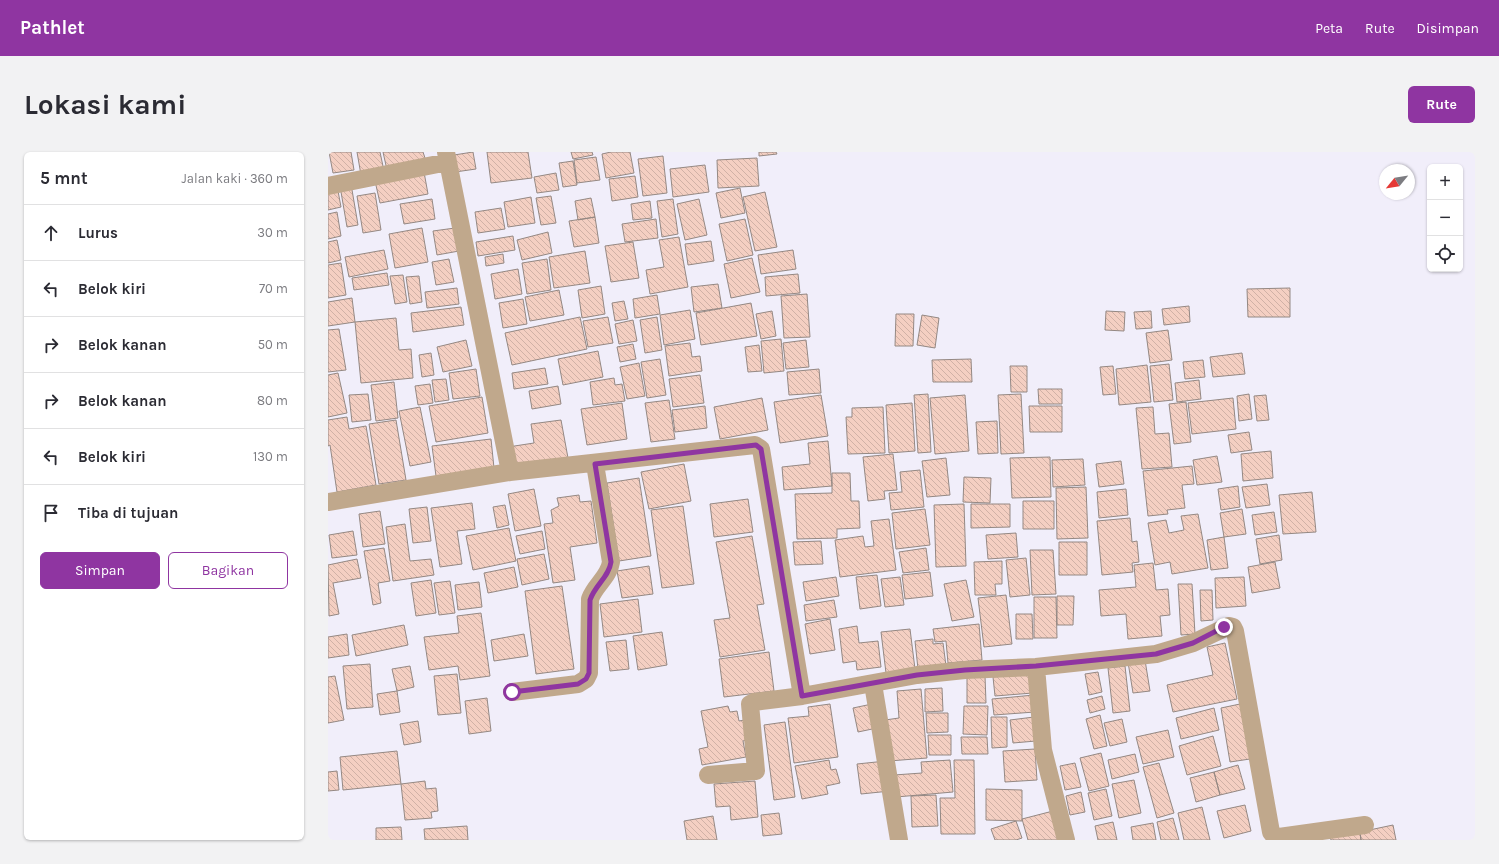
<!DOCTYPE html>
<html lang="id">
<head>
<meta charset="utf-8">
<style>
	body { margin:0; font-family:Karla,sans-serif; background:#f2f2f3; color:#2b2b33 }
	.controls { position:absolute; right:12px; top:12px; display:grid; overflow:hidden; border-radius:6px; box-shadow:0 1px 3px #0004 }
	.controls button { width:36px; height:36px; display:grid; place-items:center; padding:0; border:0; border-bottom:1px solid #e1e1e2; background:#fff; color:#2b2b33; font:20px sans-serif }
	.compass { position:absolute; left:1051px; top:12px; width:36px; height:36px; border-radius:50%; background:#fff; box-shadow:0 1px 3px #0004; rotate:240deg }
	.stop { position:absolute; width:12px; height:12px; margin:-9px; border:3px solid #8f35a1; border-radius:50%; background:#fff }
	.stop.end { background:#8f35a1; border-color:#fff; box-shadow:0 1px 4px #0008 }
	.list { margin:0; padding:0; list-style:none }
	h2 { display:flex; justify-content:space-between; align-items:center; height:52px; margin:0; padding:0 16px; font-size:17px }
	h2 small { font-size:13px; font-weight:400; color:#7c7c81 }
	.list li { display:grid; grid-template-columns:26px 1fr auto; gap:12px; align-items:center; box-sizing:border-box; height:56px; padding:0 16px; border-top:1px solid #e1e1e2 }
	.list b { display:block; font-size:15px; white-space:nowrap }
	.list em { font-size:13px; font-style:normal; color:#7c7c81 }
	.actions { display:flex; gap:8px; padding:12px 16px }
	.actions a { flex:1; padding:9px 0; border:1px solid #8f35a1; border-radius:6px; text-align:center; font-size:14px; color:#8f35a1 }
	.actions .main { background:#8f35a1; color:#fff }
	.icon { flex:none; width:22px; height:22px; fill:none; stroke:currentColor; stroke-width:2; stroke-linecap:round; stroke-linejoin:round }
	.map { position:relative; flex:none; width:1147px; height:688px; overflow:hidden; border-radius:6px }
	header { display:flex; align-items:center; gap:24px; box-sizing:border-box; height:56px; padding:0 20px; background:#8f35a1; color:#fff }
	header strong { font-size:19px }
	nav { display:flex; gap:22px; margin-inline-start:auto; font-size:14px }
	.intro { display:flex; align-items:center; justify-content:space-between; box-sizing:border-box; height:96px; padding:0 24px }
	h1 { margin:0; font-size:28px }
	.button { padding:10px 18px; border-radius:6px; background:#8f35a1; color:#fff; font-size:14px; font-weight:700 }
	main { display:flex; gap:24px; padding:0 24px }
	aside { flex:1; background:#fff; border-radius:6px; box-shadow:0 1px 3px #0004 }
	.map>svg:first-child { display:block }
</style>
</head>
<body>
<header>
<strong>Pathlet</strong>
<nav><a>Peta</a><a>Rute</a><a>Disimpan</a></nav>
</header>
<div class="intro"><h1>Lokasi kami</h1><a class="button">Rute</a></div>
<main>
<aside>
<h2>5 mnt<small>Jalan kaki · 360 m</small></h2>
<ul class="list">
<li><svg class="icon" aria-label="ahead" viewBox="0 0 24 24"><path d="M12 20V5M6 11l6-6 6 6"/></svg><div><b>Lurus</b></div><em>30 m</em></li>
<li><svg class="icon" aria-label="left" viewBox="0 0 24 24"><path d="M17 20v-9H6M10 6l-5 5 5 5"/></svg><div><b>Belok kiri</b></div><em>70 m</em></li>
<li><svg class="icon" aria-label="right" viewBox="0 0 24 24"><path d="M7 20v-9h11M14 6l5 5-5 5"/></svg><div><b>Belok kanan</b></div><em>50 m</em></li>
<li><svg class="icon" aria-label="right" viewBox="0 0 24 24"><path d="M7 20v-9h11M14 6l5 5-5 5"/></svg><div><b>Belok kanan</b></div><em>80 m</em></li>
<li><svg class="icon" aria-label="left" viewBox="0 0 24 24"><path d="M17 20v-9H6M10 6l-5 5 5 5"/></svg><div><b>Belok kiri</b></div><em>130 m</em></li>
<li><svg class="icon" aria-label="arrive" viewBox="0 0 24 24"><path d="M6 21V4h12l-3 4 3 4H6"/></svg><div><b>Tiba di tujuan</b></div></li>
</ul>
<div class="actions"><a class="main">Simpan</a><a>Bagikan</a></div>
</aside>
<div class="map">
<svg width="1147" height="688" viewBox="0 0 1147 688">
	<defs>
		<pattern id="building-back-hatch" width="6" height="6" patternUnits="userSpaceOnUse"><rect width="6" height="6" fill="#f4cfc2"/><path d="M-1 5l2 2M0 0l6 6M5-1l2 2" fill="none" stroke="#d0b1a6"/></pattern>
	</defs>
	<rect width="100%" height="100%" fill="#f1eefa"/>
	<path fill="url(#building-back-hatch)" stroke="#948883" d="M1,0h22l3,18 -21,3z
		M29,0h23l4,19 -23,4z
		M55,0h40l3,9 -39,9z
		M145,0l3,17 -21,3 -1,-17z
		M159,0h41l4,26 -41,5z
		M243,0h21l1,3 -20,4z
		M283,0h19l4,21 -28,5 -4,-24z
		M431,0h17l1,2 -18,2z
		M335,4l4,37 -24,3 -5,-37z
		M268,5l4,23 -23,3 -3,-23z
		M429,6l2,28 -41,2 -1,-28z
		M245,9l4,24 -14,2 -4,-24z
		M377,13l4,27 -36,5 -3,-28z
		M96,20l4,22 -48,9 -5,-22z
		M228,21l3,17 -22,3 -3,-16z
		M307,24l3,21 -26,4 -3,-22z
		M23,32l7,41 -11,2 -7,-41z
		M412,36l5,25 -24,5 -5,-25z
		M10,39l3,16 -13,3v-18z
		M437,40l12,55 -22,4 -12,-54z
		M47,41l6,37 -18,3 -6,-37z
		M223,44l5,27 -15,2 -5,-27z
		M203,45l4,26 -27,4 -4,-25z
		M263,46l4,19 -17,3 -3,-19z
		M104,47l3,20 -31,5 -4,-20z
		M345,47l5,35 -16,3 -5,-36z
		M371,47l8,36 -22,5 -8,-36z
		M322,49l2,17 -19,2 -2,-16z
		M173,56l4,21 -27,4 -3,-21z
		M9,60l4,24 -13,3v-25z
		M267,65l4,26 -25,4 -5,-26z
		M328,67l2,19 -33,4 -3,-18z
		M417,67l8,36 -26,6 -8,-37z
		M94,76l6,34 -33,6 -6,-34z
		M127,76l4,23 -22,4 -4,-24z
		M220,80l4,21 -30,7 -5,-20z
		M185,84l2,14 -37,6 -2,-14z
		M351,85l9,50 -38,7 -4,-24 18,-3 -5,-27z
		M9,88l4,20 -13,3v-21z
		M383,89l3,20 -26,4 -3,-21z
		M305,90l6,36 -28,4 -6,-36z
		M56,98l4,19 -39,8 -4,-20z
		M465,98l3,19 -35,5 -3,-19z
		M257,99l5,32 -36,5 -5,-31z
		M175,102l1,9 -18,3 -1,-9z
		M424,106l8,34 -29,6 -7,-34z
		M121,107l5,23 -18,3 -4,-23z
		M219,107l4,31 -24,4 -5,-31z
		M13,111l5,32 -18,3v-33z
		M190,117l4,25 -27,5 -4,-25z
		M59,121l2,12 -35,5 -2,-12z
		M470,122l2,19 -34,3 -1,-19z
		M75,123l4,27 -12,2 -5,-28z
		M91,124l3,26 -12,2 -4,-27z
		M390,132l4,24 -28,4 -3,-25z
		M273,134l4,28 -23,4 -4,-28z
		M129,136l2,16 -32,4 -2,-16z
		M962,136v29h-42l-1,-28z
		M231,138l5,25 -34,6 -5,-24z
		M479,142l3,43 -26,1 -3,-42z
		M329,143l3,19 -25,4 -2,-19z
		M24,146l3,24 -27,4v-24z
		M195,147l4,25 -24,4 -4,-25z
		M296,149l4,18 -13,2 -3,-18z
		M423,151l6,33 -56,9 -5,-32z
		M861,154l1,16 -26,3 -2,-16z
		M133,155l3,18 -51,7 -2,-19z
		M362,158l5,29 -31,6 -4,-30z
		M444,159l4,25 -15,3 -5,-25z
		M778,159l19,1 -1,19 -19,-1z
		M823,159l1,17 -16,1 -2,-17z
		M568,162h18l-1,32h-18z
		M594,163l17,3 -4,30 -18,-3z
		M252,165l7,32 -75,16 -7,-32z
		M280,165l5,26 -25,4 -5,-26z
		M329,165l5,33 -17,3 -5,-33z
		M68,166l3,32 12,-1 2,29 -52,5 -6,-61z
		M305,168l4,21 -18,3 -4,-20z
		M11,177l7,41 -18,2v-42z
		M840,178l4,30 -22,3 -4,-30z
		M453,187l3,32 -20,2 -3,-32z
		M138,188l6,26 -29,6 -6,-25z
		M478,188l3,27 -23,2 -3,-26z
		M362,191l2,14 8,-1 2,15 -33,5 -4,-30z
		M305,192l3,15 -16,3 -3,-15z
		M431,193l3,26 -14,1 -3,-25z
		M270,199l5,26 -40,8 -5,-26z
		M103,201l3,22 -12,2 -3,-22z
		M914,201l3,21 -32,3 -3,-20z
		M332,207l6,36 -19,3 -6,-36z
		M643,207l1,23h-39l-1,-22z
		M875,208l2,17 -20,2 -2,-17z
		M311,211l6,33 -18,3 -7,-32z
		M841,212l4,36 -19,2 -4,-36z
		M819,213l4,37 -32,3 -3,-36z
		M682,214h17v26h-16z
		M785,214l3,28 -13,1 -3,-28z
		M217,216l3,16 -34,5 -2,-16z
		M148,217l4,27 -27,3 -4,-26z
		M491,217l2,24 -32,2 -2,-23z
		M10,221l9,40 -19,4v-42z
		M372,223l4,28 -31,4 -4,-28z
		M286,226l1,7 7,-1 3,17 -32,4 -3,-23z
		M118,227l3,21 -14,2 -3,-22z
		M871,228l2,19 -24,3 -2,-19z
		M66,230l4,36 -22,3 -5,-36z
		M102,232l3,19 -15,2 -3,-19z
		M230,234l3,18 -29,5 -3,-18z
		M710,237h24v15h-23z
		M40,242l3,26 -19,2 -3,-27z
		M600,242l3,58 -13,1 -4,-58z
		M693,242l3,59 -23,1 -3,-59z
		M921,242l3,25 -13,2 -2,-25z
		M493,243l7,41 -48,7 -6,-41z
		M637,243l4,56 -34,3 -5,-56z
		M938,243l3,25 -12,1 -3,-25z
		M154,245l6,36 -52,9 -7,-36z
		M434,246l6,32 -48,9 -6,-32z
		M905,246l3,31 -44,5 -4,-31z
		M341,248l6,39 -24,3 -6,-39z
		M858,250l5,40 -17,2 -5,-40z
		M294,251l5,36 -40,6 -6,-36z
		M584,251l3,48 -26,2 -3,-48z
		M377,254l2,22 -32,4 -3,-22z
		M701,254h33v26h-32z
		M92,255l11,55 -21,4 -11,-55z
		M555,255l2,46 -37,1 -2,-37h6v-9z
		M825,255l2,27 14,-1 3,34 -30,2 -6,-61z
		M19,265l2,12 17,-3 10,59 -39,7 -7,-47 -2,1v-26z
		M68,268l10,60 -27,4 -10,-60z
		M233,268l7,38 -56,12 -4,-23 26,-4 -3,-19z
		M669,269l1,32 -20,1 -2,-32z
		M921,280l3,18 -21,3 -3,-18z
		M163,287l3,29 -58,8 -4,-30z
		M500,289l4,45 -48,4 -2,-23 28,-3 -2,-21z
		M943,299l2,27 -30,3 -2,-27z
		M565,302l4,36 -13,1 1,8 -17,2 -5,-44z
		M889,304l5,26 -25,3 -4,-25z
		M722,305l1,40 -39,1 -2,-40z
		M618,306l4,37 -23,2 -5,-36z
		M755,307l2,26 -32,2 -1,-27z
		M793,309l3,23 -25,3 -3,-23z
		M356,312l7,37 -42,8 -8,-37z
		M864,314l2,18 -12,1 3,23 -18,2 1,4 -20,2 -5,-45z
		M592,318l4,37 -33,3 -2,-17 13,-1 -2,-20z
		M504,321h18l1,28h8l1,27 -23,1v9l-40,1 -2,-45 37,-1z
		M636,325l27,1 -1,25 -27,-1z
		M311,326l12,78 -32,5 -12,-78z
		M939,332l3,21 -24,3 -4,-21z
		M910,334l2,21 -19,3 -3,-21z
		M758,335l2,51 -31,1 -1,-51z
		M206,337l7,37 -26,5 -7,-37z
		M798,337l2,26 -29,3 -2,-26z
		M984,340l4,40 -33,2 -4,-39z
		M251,343l1,7 11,-1 6,42 -27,4 5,33 -22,3 -9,-59 9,-1 -2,-13 8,-4 -2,-8z
		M420,347l5,33 -39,5 -4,-33z
		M695,349h31v28h-31z
		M144,351l3,26 -18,2 5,33 -22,3 -9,-59z
		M636,352l2,62 -30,1 -2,-62z
		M643,352h39v23l-39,1z
		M177,353l4,20 -12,3 -4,-21z
		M355,354l11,78 -32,4 -11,-78z
		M99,355l4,34 -18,2 -4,-34z
		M597,357l5,36 -34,4 -4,-36z
		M914,357l4,25 -22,3 -4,-24z
		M52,359l5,33 -22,3 -4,-33z
		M946,360l3,20 -22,3 -3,-20z
		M870,362l10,54 -36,6 -2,-12 -15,3 -7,-42 18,-3 3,13 15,-3 -3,-14z
		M802,366l2,24 5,-1 2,21 -7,1 1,9 -31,3 -5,-54z
		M561,367l7,51 -56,7 -5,-37 28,-4 2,11 9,-1 -3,-25z
		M77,372l5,37 21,-2 3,16 -41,6 -7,-54z
		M181,376l7,33 -43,9 -7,-34z
		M25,379l4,24 -25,3 -3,-23z
		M214,379l3,18 -25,5 -4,-18z
		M688,381l2,24 -30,2 -2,-24z
		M951,383l3,25 -22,4 -4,-25z
		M424,384l12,68 -7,1 8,45 -45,7 -6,-37 16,-2 -14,-76z
		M896,385l4,31 -17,2 -4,-30z
		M493,389l2,23 -28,1 -2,-23z
		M731,390h28v33h-28z
		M56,396l6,33 -12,2 3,20 -8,2 -9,-54z
		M598,396l3,22 -26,3 -4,-21z
		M702,398h23l3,44 -24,1z
		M216,402l5,25 -27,6 -5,-26z
		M698,406l4,37 -20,2 -4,-37z
		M29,407l4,19 -28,5 6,31 -10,2 -1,-51z
		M674,409v23h-7l1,11h-21l-1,-33z
		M947,410l5,26 -28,5 -4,-26z
		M825,411l3,27 12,-1 2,26 -10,1 2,20 -34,3 -2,-25 -25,2 -2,-26 37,-3 -2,-22z
		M321,414l4,28 -31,4 -5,-27z
		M186,415l4,20 -30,6 -4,-20z
		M602,420l3,24 -28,3 -3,-24z
		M549,423l4,31 -21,3 -4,-32z
		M508,425l3,19 -33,5 -3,-19z
		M572,425l4,28 -19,2 -4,-28z
		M916,425l2,29 -30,2 -1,-30z
		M103,428l5,33 -20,3 -5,-33z
		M638,428l8,37 -22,4 -8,-37z
		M122,429l5,32 -16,2 -5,-32z
		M151,430l3,25 -24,3 -3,-25z
		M850,432h14l3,50 -14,1z
		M234,434l12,83 -38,5 -11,-83z
		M872,438h12l1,30 -12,1z
		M678,443l6,49 -28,3 -6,-49z
		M729,444h17l-1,29h-16z
		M706,445h22l1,41h-23z
		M310,447l4,33 -38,5 -4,-33z
		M506,448l3,17 -31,4 -2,-16z
		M153,461l9,63 -30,4 -2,-14 -29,4 -5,-33 35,-4 -2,-17z
		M688,462h16l1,25h-17z
		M502,467l5,31 -25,4 -5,-30z
		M651,472l3,36 -34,3 -2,-22 -11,1 -2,-13z
		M76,473l4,20 -52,11 -4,-21z
		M529,474l2,17 19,-2 3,26 -24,3 -1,-9 -13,2 -4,-34z
		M582,477l5,40 -29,4 -5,-41z
		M334,480l5,33 -29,5 -5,-34z
		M19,482l2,21 -21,3v-21z
		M196,482l4,22 -34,5 -3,-21z
		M605,487v5l10,-1 3,23 -28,3 -3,-28z
		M298,488l3,29 -19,2 -4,-29z
		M897,491l12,56 -64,13 -6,-27 46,-10 -6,-28z
		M441,500l5,39 -50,6 -5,-38z
		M817,508l5,31 -17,2 -5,-31z
		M42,512l3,43 -26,2 -4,-43z
		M82,514l4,21 -17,4 -5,-22z
		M797,514l5,45 -17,2 -5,-45z
		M770,520l4,20 -13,3 -4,-21z
		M129,522l4,39 -23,2 -4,-39z
		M704,522l1,19 -38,3 -2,-19z
		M7,524l9,44 -16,3v-46z
		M639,524h18l1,27h-19z
		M614,536l1,23 -18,1v-23z
		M593,537l6,69 -38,3 -4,-41 14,-2 -2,-27z
		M69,539l3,21 -20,3 -3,-21z
		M706,543l1,17 -41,3 -2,-16z
		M774,544l3,13 -15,4 -3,-13z
		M159,546l4,33 -22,3 -4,-33z
		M502,552l8,53 -44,6 -6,-45 21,-2 -1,-9z
		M544,552l5,24 -19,4 -5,-24z
		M912,552l10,55 -20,3 -9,-54z
		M400,554l2,6 7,-1 2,10 6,-1 4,19 -6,2 3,16 -44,8 -3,-16 9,-2 -7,-36z
		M636,554h24l-1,29 -24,-1z
		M886,556l5,22 -38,9 -5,-21z
		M598,561h22v19l-21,1z
		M772,563l7,31 -13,3 -8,-30z
		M663,565h16v30l-15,1z
		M706,565l2,24 -23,2 -3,-23z
		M794,567l5,23 -17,4 -6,-23z
		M90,569l3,21 -17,3 -4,-21z
		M457,570l10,75 -21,3 -10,-75z
		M840,578l6,27 -31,7 -7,-27z
		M600,583h23v20h-22z
		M885,584l8,30 -34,9 -8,-29z
		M633,585h26l1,17h-26z
		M707,597l2,31 -32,2 -2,-31z
		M69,599l4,33 -58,6 -3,-33z
		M773,601l8,33 -20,5 -9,-33z
		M807,602l4,18 -27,7 -4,-19z
		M501,608l2,10 5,-1 4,14 -14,3 2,8 -26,5 -7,-33z
		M622,608l3,32 -57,5 -2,-22 28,-2 -1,-11z
		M626,608h20l1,74h-34l-1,-36h15z
		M558,609l4,30 -29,3 -4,-30z
		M747,611l6,24 -16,3 -5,-24z
		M831,611l15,50 -17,5 -14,-51z
		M910,613l7,24 -25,6 -6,-23z
		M9,619l2,19 -11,1v-19z
		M886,620l6,23 -24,7 -6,-24z
		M806,628l7,33 -22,5 -7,-34z
		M97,629l1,8 10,-1 2,23 -7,1 1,6 -27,2 -4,-36z
		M427,629l3,36 -27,3 -1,-14 -14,1 -2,-23z
		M658,637l36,1v31l-36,-1z
		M778,637l6,27 -18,4 -6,-27z
		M753,640l4,20 -15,3 -4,-19z
		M608,643l2,31 -26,1 -1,-31z
		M917,653l6,26 -27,7 -7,-27z
		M874,655l8,33h-26l-6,-27z
		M725,659l7,29h-32l-6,-21z
		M451,661l3,21 -19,2 -2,-21z
		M385,664l4,24h-30l-3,-19z
		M845,666l6,22h-18l-4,-18z
		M688,669l6,17 -6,2h-21l-4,-11z
		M785,670l4,18h-19l-3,-14z
		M825,671l3,17h-23l-2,-13z
		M1065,673l3,15h-35l-1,-8z
		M139,674l1,14h-43l-1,-11z
		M73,675l1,13h-26v-12z
		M1032,680l1,8h-30l-1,-3z"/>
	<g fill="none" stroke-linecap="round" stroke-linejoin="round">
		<path stroke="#c0a88c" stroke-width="18" d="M118,0l64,320
			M0,34l120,-24
			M0,350l182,-30 245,-27 6,4 41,247 115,-21 48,-5 71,-3 120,-13 37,-11 36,-17 4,1 2,4 36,201 3,4 5,1 86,-12
			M708,515l7,83 23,90
			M545,532l26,156
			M184,540l66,-8 8,-5 3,-6 1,-74c5,-14 19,-22 21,-37l-16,-98
			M380,623l48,-4 -6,-67 4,-2 48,-6"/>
	</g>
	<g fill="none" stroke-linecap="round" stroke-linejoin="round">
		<path stroke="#8f35a1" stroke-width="5" d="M184,540l66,-8 8,-5 3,-6 1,-73c5,-15 19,-23 21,-38l-16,-98 161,-19 5,4 41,247 115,-21 48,-5 71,-4 120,-12 37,-11 31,-16"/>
	</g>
</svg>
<div class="controls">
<button>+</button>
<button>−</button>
<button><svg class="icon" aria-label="locate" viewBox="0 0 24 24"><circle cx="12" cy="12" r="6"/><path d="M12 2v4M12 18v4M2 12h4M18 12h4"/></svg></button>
</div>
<svg class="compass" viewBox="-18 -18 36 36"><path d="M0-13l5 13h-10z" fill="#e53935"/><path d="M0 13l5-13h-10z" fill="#7c7c81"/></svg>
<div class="stop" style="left:184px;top:540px"></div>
<div class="stop end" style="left:896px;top:475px"></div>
</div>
</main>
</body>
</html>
